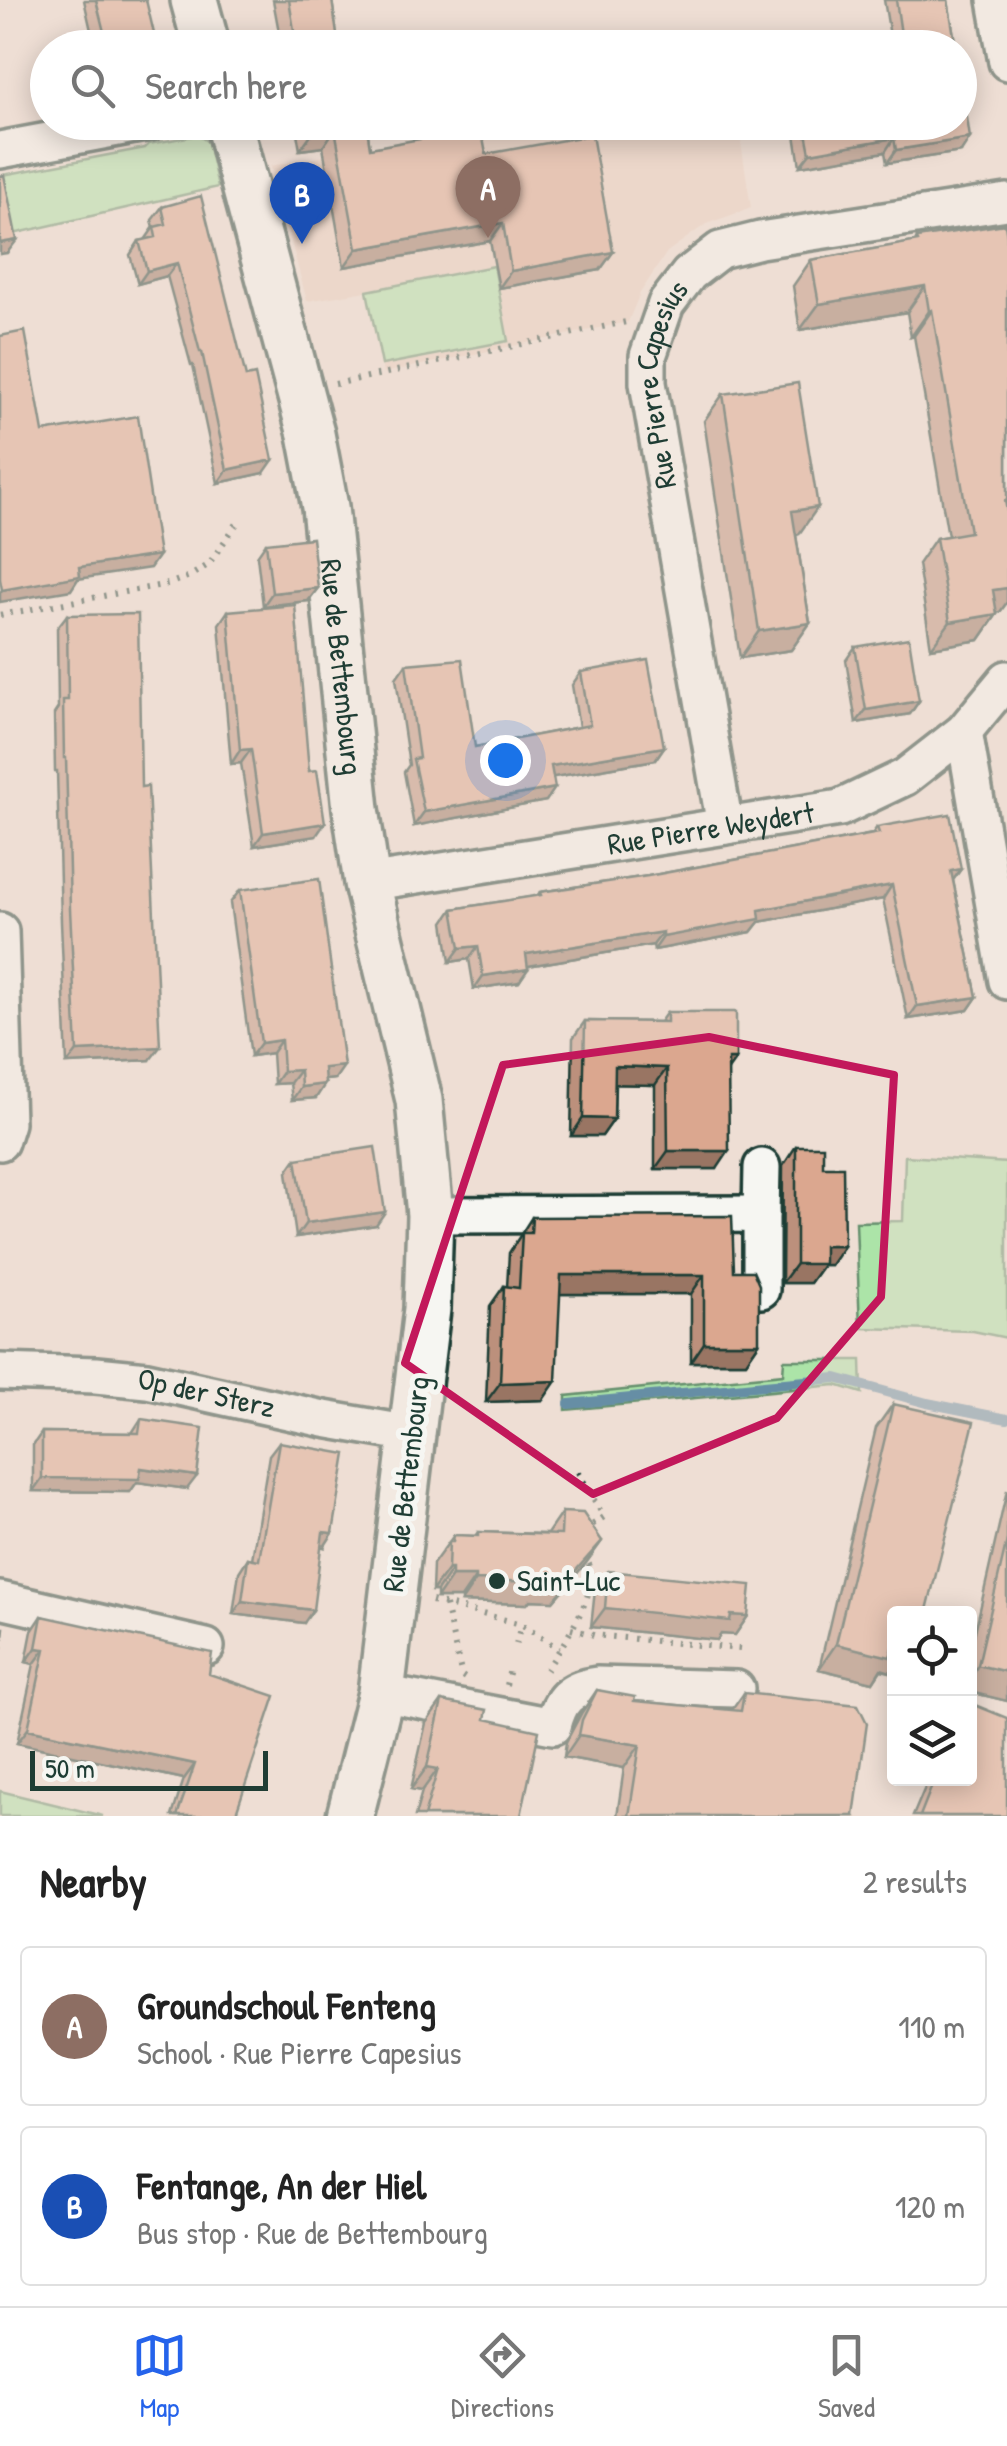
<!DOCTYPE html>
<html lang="en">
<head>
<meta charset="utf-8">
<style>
	body { margin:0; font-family:"Patrick Hand",sans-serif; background:#f2f2f2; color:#222 }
	.controls { position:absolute; right:30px; bottom:30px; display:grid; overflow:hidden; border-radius:10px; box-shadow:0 5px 25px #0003 }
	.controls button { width:90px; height:90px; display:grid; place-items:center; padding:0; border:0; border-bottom:2px solid #e0e0e0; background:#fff; color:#222; font:50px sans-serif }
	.scale { position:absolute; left:30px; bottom:25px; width:238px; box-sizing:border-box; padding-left:10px; border:5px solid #1f3d34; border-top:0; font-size:28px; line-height:35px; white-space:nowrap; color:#1f3d34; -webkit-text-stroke:8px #f6f6f2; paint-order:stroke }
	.you { position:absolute; left:505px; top:760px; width:35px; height:35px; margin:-25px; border:8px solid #fff; border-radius:50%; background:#1a73e8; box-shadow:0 0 0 15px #1a73e833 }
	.badge { display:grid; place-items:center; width:65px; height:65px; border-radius:50%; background:#2563eb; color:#fff; font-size:32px; font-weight:700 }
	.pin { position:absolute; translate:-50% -82px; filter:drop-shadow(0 2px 5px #0008) }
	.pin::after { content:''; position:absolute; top:52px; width:35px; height:30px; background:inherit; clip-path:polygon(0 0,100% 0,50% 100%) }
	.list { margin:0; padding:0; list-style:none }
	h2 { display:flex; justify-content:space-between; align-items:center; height:130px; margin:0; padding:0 40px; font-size:42px }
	h2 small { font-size:32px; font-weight:400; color:#767676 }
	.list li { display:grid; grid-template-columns:65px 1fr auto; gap:30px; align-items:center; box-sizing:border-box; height:160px; margin:0 20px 20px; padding:0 20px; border:2px solid #e0e0e0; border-radius:10px }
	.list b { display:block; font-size:38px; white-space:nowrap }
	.list p { margin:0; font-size:32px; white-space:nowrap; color:#767676 }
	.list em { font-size:32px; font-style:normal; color:#767676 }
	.icon { flex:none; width:55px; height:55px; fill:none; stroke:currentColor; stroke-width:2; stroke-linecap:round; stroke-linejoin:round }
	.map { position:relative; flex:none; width:1007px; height:1816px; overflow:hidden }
	.search { position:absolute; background:#fff; box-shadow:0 5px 25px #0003; left:30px; right:30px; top:30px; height:110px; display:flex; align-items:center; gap:25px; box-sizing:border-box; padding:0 35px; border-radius:55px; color:#767676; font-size:38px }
	.sheet { height:490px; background:#fff }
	nav { display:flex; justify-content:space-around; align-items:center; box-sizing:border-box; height:140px; border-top:2px solid #e0e0e0; background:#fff; font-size:28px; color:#767676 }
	nav a { display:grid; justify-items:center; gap:5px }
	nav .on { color:#2563eb }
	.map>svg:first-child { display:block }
</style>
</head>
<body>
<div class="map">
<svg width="1007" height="1816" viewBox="0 0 1007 1816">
	<rect width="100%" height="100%" fill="#eeded4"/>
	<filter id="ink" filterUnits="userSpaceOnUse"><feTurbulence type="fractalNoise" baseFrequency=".01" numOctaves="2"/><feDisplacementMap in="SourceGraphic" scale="20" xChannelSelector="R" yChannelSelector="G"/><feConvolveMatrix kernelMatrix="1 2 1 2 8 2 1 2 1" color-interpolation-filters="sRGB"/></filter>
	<g filter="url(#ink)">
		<path fill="#e8cebf" d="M504,123h234l13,85 -45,16 -39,28 -27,41 -12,29 -245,51 -16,-82 -60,10 -36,-135z"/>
		<path fill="#ace4a8" stroke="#66906e" stroke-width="2.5" d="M198,135l10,7 10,45 -205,47 -10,-59 142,-27 4,-4z
			M494,266l14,75 -126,24 -15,-74z
			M905,1156l102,7v175l-34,-7 -113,-3 -4,-106 47,-1z
			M784,1360h77l1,33 -26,-8 -270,25v-14l217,-22z
			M0,1791l103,25h-103z"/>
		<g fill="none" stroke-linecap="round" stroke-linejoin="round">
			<path stroke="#668ea5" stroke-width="10" d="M569,1404l267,-26 91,25 80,16"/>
			<g stroke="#1f3d34" stroke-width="42">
				<g id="minor">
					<path d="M996,0l11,62"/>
					<path d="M0,150l150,-28"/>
					<path d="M964,731l43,250"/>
					<path id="s1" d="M725,826l-77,-443v-27l18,-52 23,-30 31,-24 40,-10 247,-38"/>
					<path id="s2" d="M367,883l473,-75 65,-31 59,-46 43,-52"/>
					<path d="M0,931l6,192 -6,19"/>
					<path d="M761,1214l1,-47"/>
					<path d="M430,1215l331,-1v76"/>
					<path id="s3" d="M0,1372l96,3 51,5 177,39 87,15"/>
					<path d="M0,1600l206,47"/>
					<path d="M381,1693l172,33c7,-27 16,-37 44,-41l139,4"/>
				</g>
			</g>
			<g stroke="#1f3d34" stroke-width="52">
				<g id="major">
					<path d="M194,0l13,48"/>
					<path id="s4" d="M228,122l83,312 14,73 31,302 11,74 52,217 11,115 -3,94 -46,384 -31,123"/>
				</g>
			</g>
			<path stroke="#1f3d34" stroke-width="6" stroke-dasharray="2.5 8" stroke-linecap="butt" d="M335,384l291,-62
				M0,615l168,-31 22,-8 18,-11 30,-43
				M578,1472l26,45 -18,12
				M432,1601l89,23 38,25
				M445,1605l17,71 3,2
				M571,1629l23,6 146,14
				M516,1644l5,-20
				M546,1670c15,-22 49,-72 45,-99 0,-5 -4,-10 -7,-15
				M506,1685l4,-16"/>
			<use href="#minor" stroke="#f6f6f2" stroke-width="35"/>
			<use href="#major" stroke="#f6f6f2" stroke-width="45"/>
		</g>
		<path fill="#bc907b" stroke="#1f3d34" stroke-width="2.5" d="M84,0h62l6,48h-57z
			M273,0h59l7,48h-57z
			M884,0h64l8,48h-64z
			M295,122h71l4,26 116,6 127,98 -13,18 -101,18 -9,-47 -146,26 -21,-120 -23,3z
			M793,122h167l1,30 -74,11 -2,-11 -85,14z
			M162,207l102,266 -46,10 -25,-118h-2l-24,-89 -29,8 -8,-29 9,-14 6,-1 9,-13 -2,-7z
			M1007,236v366l-7,10h-3v2l-18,26 -48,8 -13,-84 18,-26 12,-2 -34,-200 -3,1 -4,-25 -107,18 -7,-44 18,-26 104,-18 2,-4z
			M723,394l76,140 -3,1 14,88 -19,27 -51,8 -36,-237z
			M266,543l52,45 -10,13 -45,5 -6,-50z
			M228,611l81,160 7,65 -62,10 -13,-83 -10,1 -12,-140z
			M67,615l74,172 9,273 -83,4 -6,-142 -4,-151h-2l-1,-57 4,-6 -1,-80z
			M855,647l64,54 -9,13 -54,9 -10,-63z
			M406,664l69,83 104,-20 -7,-42 9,-13 83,75 -9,13 -102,17 -7,24 -132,25 -10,-54 5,-7 -13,-87z
			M877,827l84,42 -8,11 24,117 -9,13 -60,9 -25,-120 -124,23 -8,10 -97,18 -1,-5 -125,21 -9,16 -45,7 -5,-30 -19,3 -6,-40 9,-13 84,-13 3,-4 108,-16 224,-42z
			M240,890l95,189 -10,1 -9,18 -24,2 -2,-17 -16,1 -2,-31 -21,3 -21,-153z
			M667,1012l61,58 -11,99h-62v-84l-40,-1 -1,35 -12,17h-31l2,-98 12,-17 75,1z
			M796,1146l27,21 8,98h-8l-13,18h-28l1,-117z
			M296,1159l80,66 -80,12 -9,-65z
			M532,1217l202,54 25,72 -13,19h-55v-68h-131l-17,106 -57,2 4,-96 14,-20 3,1 2,-34z
			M893,1404l1,269 -13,-3 -8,12 -54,-13 57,-241z
			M141,1419l46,70 -50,-7 -7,10 -97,-1v-46l9,-13 90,1z
			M279,1442l45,105 -3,-1 -17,77 -71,-9 6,-42 9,-14 4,1 17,-104z
			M1007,1490v211l-37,-9v-38z
			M562,1512l40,29 -16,22 -33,38 -23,-1 -3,4 -66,-2v-4h-24v-7h-5l1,-27 21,-29 21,1 3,-4 69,2z
			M608,1571l140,45 -13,19 -14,-1 -4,6 -126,-13 4,-37z
			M42,1616l167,58 26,142h-63l12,-37 -167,-36 17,-79 -8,-2 6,-31z
			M597,1690l37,11 98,9 12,-17 110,123h-237l7,-48 -60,-11 2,-15 16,-30z
			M442,1701l43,18 36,97h-106l7,-25 -11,-2 15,-66z
			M929,1778h41l37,38h-94z"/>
		<path fill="#997564" stroke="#1f3d34" stroke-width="2.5" d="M156,42l-4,6h-19z
			M335,129l-12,18 -23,3 12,-17z
			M894,138l-9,14 -85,14 10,-13z
			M970,138l-9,14 -74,11 9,-13z
			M503,223l-13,18 -146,26 13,-18z
			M17,240l-10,13 -7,1v-11z
			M613,252l-13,18 -101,18 12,-17z
			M177,263l-10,13 -29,8 9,-13z
			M925,286l-18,26 -107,18 19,-26z
			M932,310l-18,26 -3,1 18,-26z
			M273,460l-9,13 -46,10 9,-13z
			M818,507l-19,27 -26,4 19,-27z
			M159,555l-9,13 -72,11 -7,11 -71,12v-10l2,-2 77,-23z
			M318,588l-10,13 -45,5 9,-13z
			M1007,588v14l-7,10 -25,4 18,-26z
			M997,614l-18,26 -48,8 19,-26z
			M810,623l-19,27 -51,8 19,-27z
			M919,701l-9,13 -54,9 10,-13z
			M664,747l-9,13 -113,19 9,-13z
			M251,749l-10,14 -10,1 9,-14z
			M555,788l-9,13 -132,25 10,-14z
			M325,823l-9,13 -62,10 9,-13z
			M961,869l-10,14v-12z
			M892,885l-9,14 -124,23 -8,10 -97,18 9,-13 96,-27z
			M663,932l-10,13 -137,23 10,-14z
			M478,946l-9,13 -19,3 10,-14z
			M528,969l-9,13 -45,7 9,-13z
			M977,997l-9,13 -60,9 9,-13z
			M281,1040l-9,13 -21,3 10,-13z
			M160,1047l-10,13 -83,4 10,-13z
			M728,1059h8l-12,17z
			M344,1066l-9,13 -20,2 9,-13z
			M615,1066l52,2 -12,17 -52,-1z
			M300,1070l-10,13 -16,1 9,-13z
			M325,1084l-9,14 -24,2 9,-13z
			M583,1118l31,1 -12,17h-31z
			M668,1151h61l-12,18h-62z
			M385,1212l-9,13 -80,12 10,-14z
			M824,1246h20l-13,19h-8l-13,18h-28l14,-19z
			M561,1275h143l-13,19h-143z
			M704,1343h55l-13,19h-55z
			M556,1381l-13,19 -57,2 14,-19z
			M141,1468l56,8 -10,13 -50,-7 -7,10 -97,-1 9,-13z
			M323,1532l10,1 -9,14 -10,-2z
			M602,1541l-16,22 -33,38 -23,-1 -3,4 -66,-2 15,-22 67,-2z
			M448,1569h4l-15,22h-5z
			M452,1576h24l-15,22h-24z
			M242,1601l71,9 -9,13 -71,-9z
			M605,1608l126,7 17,1 -13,19 -14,-1 -4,6 -126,-13z
			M836,1644h58v29l-13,-4 -8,13 -54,-13z
			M36,1648l9,1 -11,15 -8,-2z
			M978,1665l29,7v29l-37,-9v-14z
			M28,1729l167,35 -11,15 -167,-36z
			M579,1735l61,10 -16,23 -60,-11z
			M427,1767l11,2 -16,22 -11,-2z"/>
		<path fill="#dba78f" stroke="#1f3d34" stroke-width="2.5" d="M96,0h50l10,42 -23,6h-25z
			M289,0h43l7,48h-42z
			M896,0h52l8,48h-53z
			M960,70l10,68 -74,12 -2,-12 -84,15 -6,-31h156z
			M310,122h56l4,26 111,-20 5,26 106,-19 21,117 -102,19 -8,-48 -146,26 -22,-120 -23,4z
			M4,175l13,65 -17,3v-67z
			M201,196l45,181 9,-2 18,85 -46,10 -25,-118h-2l-23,-89 -30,8 -8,-30 17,-4 -2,-10 12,-3 -4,-17z
			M1005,224l2,12v264l-2,1 2,10v77l-14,2 4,24 -47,8 -14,-84 34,-6 -38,-222 -3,1 -4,-25 -106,18 -8,-44 107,-19 -1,-3z
			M25,331l18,101 95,-16 21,139 -80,12 1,9 -78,14 -2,-11v-243z
			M798,383l20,124 -26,4 18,112 -51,8 -36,-237z
			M312,538l6,50 -46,5 -6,-50z
			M295,605l14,166 8,-1 8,53 -62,10 -12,-84 -11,1 -12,-139z
			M138,614l3,173 7,-1 12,261 -83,4 -7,-142 -4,-151h-2l-1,-58h5l-1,-85z
			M909,638l10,63 -53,9 -11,-63z
			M462,659l13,88 115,-22 -9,-53 67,-12 16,87 -113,19 4,22 -131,24 -11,-53 6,-1 -13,-94z
			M950,814l11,55 -10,2 26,126 -60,9 -25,-121 -133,25 1,9 -97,18v-5l-137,22 2,15 -45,7 -5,-30 -18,2 -7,-39 88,-14 -1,-3 108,-16 231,-43 -2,-6z
			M319,879l25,187 -20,2 1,16 -24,3 -1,-17 -17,1 -2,-31 -20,3 -21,-153z
			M667,1012h69v47h-8l1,92h-61l-1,-83 -52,-2 -1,53 -31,-1 2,-97 82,1z
			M796,1146h27v21h20l1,79h-20v18h-28z
			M375,1147l10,65 -79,11 -10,-64z
			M732,1216l2,55h19l6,14v58h-55v-68h-143l-5,106 -56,2 4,-97 15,2 3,-55h9l1,-16z
			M893,1404l81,18 -48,192h-32v30l-4,13 -54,-13z
			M141,1419l62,9 -6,48 -56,-8 -2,11 -97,-1v-46l97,1z
			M279,1442l67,12 -13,79 -10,-1 -10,78 -71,-9 6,-43 11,2z
			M562,1512l21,1 19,28 -34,38 -25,-1v4l-67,-2v-4h-24v-7h-4l1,-27h4l1,-7 24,1v-4l83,3z
			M1007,1540v132l-29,-7z
			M608,1571l143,14 -3,31 -17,-1 -1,6 -125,-13z
			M42,1616l170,37 -3,21 66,22 -40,120h-58l18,-52 -167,-35 17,-80 -9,-1z
			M0,1628h4l-4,38z
			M597,1690l38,7 -1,4 107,10 3,-18 114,12 9,18 -13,93h-225l11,-71 -61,-10 3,-15z
			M442,1701l45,9 -2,9 54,12 -18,85h-97l14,-47 -11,-2z
			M970,1703l37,15v98h-87l15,-38h35z"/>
	</g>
	<path d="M0 0H1007V1816H0ZM709,1037l185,38 -13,222 -104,121 -184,76 -188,-131 98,-298z" fill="#eeded4" fill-opacity=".55" fill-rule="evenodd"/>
	<path fill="none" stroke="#c2185b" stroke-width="8" stroke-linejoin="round" d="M709,1037l185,38 -13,222 -104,121 -184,76 -188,-131 98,-298z"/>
	<circle fill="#1f3d34" stroke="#f6f6f2" stroke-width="4" cx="497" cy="1581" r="10"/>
	<g text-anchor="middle" stroke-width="10" stroke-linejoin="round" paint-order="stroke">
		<g font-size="30" fill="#1f3d34" stroke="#f6f6f2">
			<text dy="10" stroke="none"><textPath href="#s1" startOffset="450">Rue Pierre Capesius</textPath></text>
			<text dy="10" stroke="none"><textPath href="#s4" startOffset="558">Rue de Bettembourg</textPath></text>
			<text dy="10" stroke="none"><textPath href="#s2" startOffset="348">Rue Pierre Weydert</textPath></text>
			<text dy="10" stroke="none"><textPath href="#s3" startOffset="208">Op der Sterz</textPath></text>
			<text transform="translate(406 1484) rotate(-83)" y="10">Rue de Bettembourg</text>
		</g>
		<g font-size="30" fill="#1f3d34" stroke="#f6f6f2" text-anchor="start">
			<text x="517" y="1591">Saint-Luc</text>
		</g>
	</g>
</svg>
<div class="controls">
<button><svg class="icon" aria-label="locate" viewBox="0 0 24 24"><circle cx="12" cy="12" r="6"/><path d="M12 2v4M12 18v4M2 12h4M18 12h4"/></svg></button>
<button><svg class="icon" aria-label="layers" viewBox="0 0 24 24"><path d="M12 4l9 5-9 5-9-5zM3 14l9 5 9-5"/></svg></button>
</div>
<div class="scale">50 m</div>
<div class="you"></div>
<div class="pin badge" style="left:488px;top:238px;background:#8d6e63">A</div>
<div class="pin badge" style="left:302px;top:244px;background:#1a4fb4">B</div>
<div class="search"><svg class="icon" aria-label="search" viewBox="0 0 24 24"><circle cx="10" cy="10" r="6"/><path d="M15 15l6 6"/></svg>Search here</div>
</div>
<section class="sheet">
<h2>Nearby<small>2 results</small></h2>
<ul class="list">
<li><span class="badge" style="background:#8d6e63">A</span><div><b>Groundschoul Fenteng</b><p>School · Rue Pierre Capesius</p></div><em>110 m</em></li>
<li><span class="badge" style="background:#1a4fb4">B</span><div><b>Fentange, An der Hiel</b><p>Bus stop · Rue de Bettembourg</p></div><em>120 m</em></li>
</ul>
</section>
<nav>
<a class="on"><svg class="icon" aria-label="map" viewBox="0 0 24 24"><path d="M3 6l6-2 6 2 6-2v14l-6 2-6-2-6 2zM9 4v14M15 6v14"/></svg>Map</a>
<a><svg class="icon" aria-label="directions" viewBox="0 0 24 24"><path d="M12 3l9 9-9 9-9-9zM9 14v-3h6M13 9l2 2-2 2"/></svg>Directions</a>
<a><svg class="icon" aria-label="saved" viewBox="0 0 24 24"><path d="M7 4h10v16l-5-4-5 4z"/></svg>Saved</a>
</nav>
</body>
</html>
